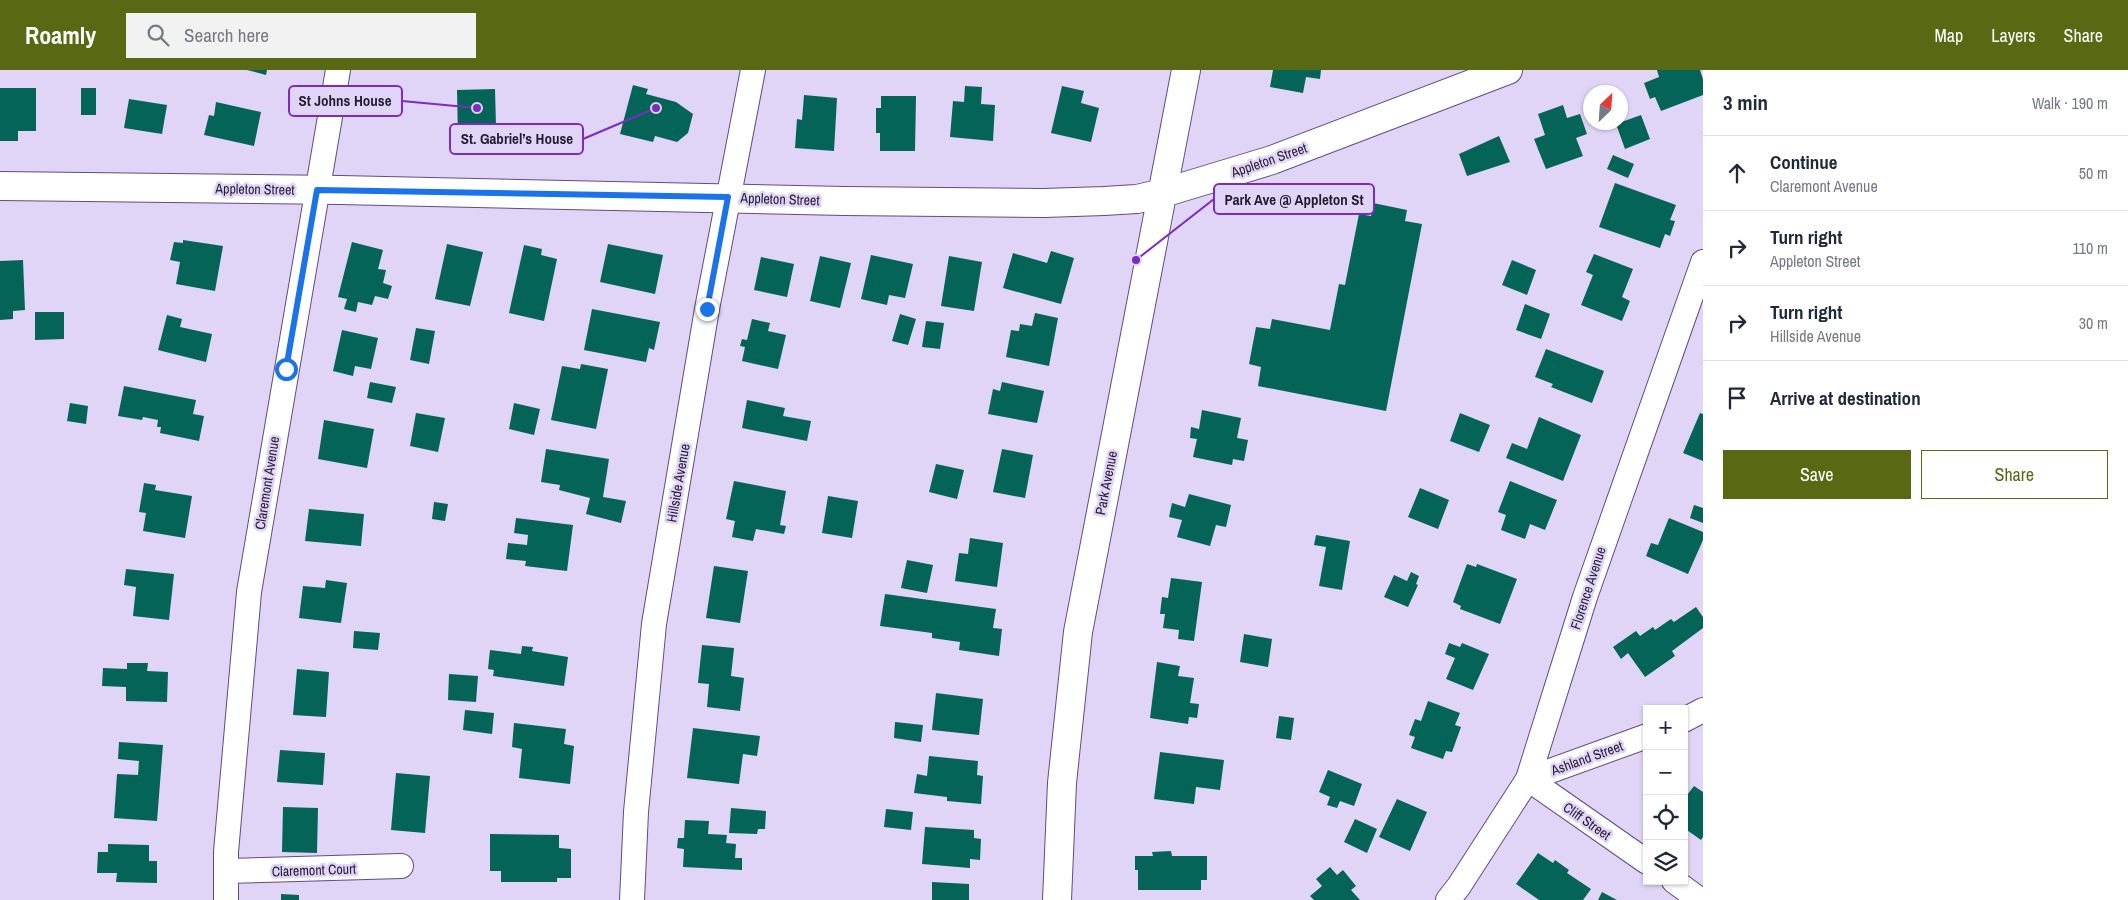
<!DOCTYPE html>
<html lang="en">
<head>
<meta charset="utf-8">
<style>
	body { margin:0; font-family:"Archivo Narrow",sans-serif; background:#f2f2f3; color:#1f2937 }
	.controls { position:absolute; right:15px; bottom:15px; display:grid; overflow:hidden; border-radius:0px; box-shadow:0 1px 4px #0004 }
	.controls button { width:45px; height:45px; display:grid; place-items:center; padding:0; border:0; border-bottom:1px solid #e0e1e3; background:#fff; color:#1f2937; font:25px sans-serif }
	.compass { position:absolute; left:1583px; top:15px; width:45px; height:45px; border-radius:50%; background:#fff; box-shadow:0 1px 4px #0004; rotate:25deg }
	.stop { position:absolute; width:15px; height:15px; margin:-11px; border:4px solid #1a73e8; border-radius:50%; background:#fff }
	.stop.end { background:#1a73e8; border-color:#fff; box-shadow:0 1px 5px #0008 }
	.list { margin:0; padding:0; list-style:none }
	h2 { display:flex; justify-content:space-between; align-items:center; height:65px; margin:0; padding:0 20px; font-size:21px }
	h2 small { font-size:16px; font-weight:400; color:#747a83 }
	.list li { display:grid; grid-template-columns:32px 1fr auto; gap:15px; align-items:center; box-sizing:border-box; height:75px; padding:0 20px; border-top:1px solid #e0e1e3 }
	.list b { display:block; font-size:19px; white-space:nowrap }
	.list p { margin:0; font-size:16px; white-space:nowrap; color:#747a83 }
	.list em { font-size:16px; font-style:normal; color:#747a83 }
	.actions { display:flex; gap:10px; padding:15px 20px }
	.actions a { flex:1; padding:11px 0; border:1px solid #596913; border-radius:0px; text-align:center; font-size:18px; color:#596913 }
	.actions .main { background:#596913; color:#fff }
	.icon { flex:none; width:28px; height:28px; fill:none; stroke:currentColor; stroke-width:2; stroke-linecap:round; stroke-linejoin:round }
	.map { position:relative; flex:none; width:1703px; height:830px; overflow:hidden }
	header { display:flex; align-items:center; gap:30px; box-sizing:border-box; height:70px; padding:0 25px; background:#596913; color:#fff }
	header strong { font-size:24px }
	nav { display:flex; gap:28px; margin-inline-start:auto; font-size:18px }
	.search { width:350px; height:45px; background:#f2f2f3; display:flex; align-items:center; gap:12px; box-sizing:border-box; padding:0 18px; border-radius:0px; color:#747a83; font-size:19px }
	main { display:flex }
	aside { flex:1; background:#fff }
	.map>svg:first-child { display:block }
</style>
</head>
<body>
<header>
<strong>Roamly</strong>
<div class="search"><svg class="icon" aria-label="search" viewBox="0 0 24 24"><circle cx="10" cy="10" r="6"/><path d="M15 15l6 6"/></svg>Search here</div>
<nav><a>Map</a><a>Layers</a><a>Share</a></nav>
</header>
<main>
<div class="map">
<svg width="1703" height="830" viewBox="0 0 1703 830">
	<rect width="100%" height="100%" fill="#e0d5f7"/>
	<path fill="#036457" d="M247,0h20l-1,5z
		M1273,0h48l-1,9 -14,-2 -3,16 -33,-6z
		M1657,0h43l3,9v16l-42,16 -6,-14 -5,2 -6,-16 15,-6z
		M633,15l15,4 -2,5 30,8 17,12 -5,19 -11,9 -22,-6 -2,6 -33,-8z
		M965,16l17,1 -1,17 14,1 -2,36 -43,-4 3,-36 11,1z
		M1062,16l22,5 -3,12 18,5 -8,34 -40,-9z
		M0,18h36v43h-18v10h-18z
		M81,18h15v27h-15z
		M495,19l1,37 -17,1v12h-21l-1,-49z
		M804,25l33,3 -3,53 -39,-3 2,-29 5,1z
		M881,26h35l-1,55h-35v-18h-4v-25h5z
		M129,29l38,6 -5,29 -38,-6z
		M216,32l45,10 -7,34 -50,-11 5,-20 5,1z
		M1563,35l4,13 13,-4 7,20 -11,4 7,18 -37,13 -12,-30 11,-4 -7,-21z
		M1641,45l9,24 -25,10 -9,-25z
		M1499,66l11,26 -43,14 -8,-22z
		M1613,85l21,9 -6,14 -21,-9z
		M1615,113l61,22 -6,15 5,1 -5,15 -5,-2 -5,14 -61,-21z
		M1373,133l34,7 -2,11 17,3 -36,187 -128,-25 3,-19 -12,-3 7,-37 14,2 2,-10 58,11 9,-46 6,1 14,-71 12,2z
		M183,170l40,6 -8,45 -39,-7 4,-22 -10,-2 4,-18 9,1z
		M352,172l31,8 -5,19 8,1 -3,13 9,3 -4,13 -13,-3 -3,9 -14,-3 -2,10 -12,-3 3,-10 -9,-2z
		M447,174l36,8 -13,54 -35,-7z
		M608,174l55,11 -8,39 -55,-12z
		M524,175l18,4 -1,6 16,4 -13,62 -35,-8z
		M1051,181l23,7 -13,46 -58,-16 10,-35 34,10z
		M1594,184l39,15 -11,28 8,4 -8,20 -41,-16 12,-30 -7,-3z
		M871,185l42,9 -8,34 -16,-3 -2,10 -26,-6z
		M820,186l31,7 -11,45 -30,-7z
		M949,186l33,6 -8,49 -33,-5z
		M761,187l33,7 -7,33 -33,-7z
		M23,190l2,50 -12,1v8l-13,1v-59z
		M1512,190l24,10 -9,25 -25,-10z
		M1525,234l25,10 -9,25 -25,-9z
		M592,239l68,13 -6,28 -5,-2 -3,14 -62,-12z
		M35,242h29v27l-29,1z
		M1035,243l23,5 -9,48 -43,-9 5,-27 8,1 1,-7 12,2z
		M900,244l16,5 -8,26 -16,-4z
		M167,245l15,4 -2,8 32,7 -6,28 -48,-12z
		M752,249l18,4 -2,8 18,4 -8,34 -36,-8 3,-14 -5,-1 2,-7 5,1z
		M926,251l18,2 -4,26 -18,-2z
		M416,258l19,3 -6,33 -19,-4z
		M342,260l36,8 -7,31 -16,-3 -2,10 -20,-5z
		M1546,279l58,22 -12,32 -41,-16 2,-3 -18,-7z
		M581,294l27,5 -12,60 -45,-9 11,-54 18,3z
		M370,312l26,5 -4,16 -25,-5z
		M1002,312l42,9 -7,32 -49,-9 5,-25 7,2z
		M124,316l72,14 -3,14 11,2 -5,25 -39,-8 1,-6h-4l1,-7 -15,-3 -1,3 -24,-4z
		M747,330l38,8 -2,8 28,5 -4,20 -65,-13z
		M70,333l18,3 -2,18 -19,-3z
		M514,333l26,6 -6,26 -25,-6z
		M1202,340l39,8 -4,20 11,2 -4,21 -11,-2 -1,6 -39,-8 4,-18 -7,-1 1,-11 8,2z
		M416,343l29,5 -7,34 -28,-6z
		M1460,343l30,12 -11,27 -29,-11z
		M1700,343l3,1v47l-20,-8z
		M1539,347l42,18 -18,46 -57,-23 6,-15 15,6z
		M324,350l50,9 -7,39 -49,-9z
		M546,379l63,10 -6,38 23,4 -5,22 -35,-9 4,-16 -31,-8 1,-5 -19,-3z
		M1002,379l31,6 -8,43 -32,-6z
		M936,394l28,6 -7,29 -28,-7z
		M734,411l52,10 -6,34 6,1 -2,8 -28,-5 -3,12 -21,-4 3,-16 -9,-2z
		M1510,411l47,19 -12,30 -15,-6 -5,15 -24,-9 5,-15 -8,-3z
		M144,413l12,2 -1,5 37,6 -7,42 -42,-7 3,-18 -7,-1z
		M1420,418l29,12 -11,29 -30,-12z
		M1189,424l42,11 -5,22 -10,-2 -6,21 -33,-9 5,-17 -13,-3 3,-14 13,4z
		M828,426l30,5 -6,37 -30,-5z
		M434,432l14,2 -3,17 -13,-2z
		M1694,435l9,3v15l-13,-5z
		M309,439l55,5 -3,32 -56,-5z
		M516,448l57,7 -6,46 -42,-5 1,-5 -20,-2 2,-16 19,2 1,-10 -14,-2z
		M1669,448l34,14v8l-15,34 -42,-18 5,-13 7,2z
		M1316,465l34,6 -8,49 -23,-4 7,-39 -12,-2z
		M970,468l33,5 -6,44 -42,-6 4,-28 9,1z
		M907,490l26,5 -6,28 -26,-5z
		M1467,494l9,3 1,-3 40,15 -17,45 -40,-15 1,-3 -8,-4z
		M714,496l34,5 -8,52 -34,-5z
		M126,499l48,5 -5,46 -36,-4 3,-29 -12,-2z
		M1411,502l8,4 -3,8 2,1 -10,22 -24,-10 10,-22 13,6z
		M1171,508l31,4 -8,59 -16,-2 1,-9 -16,-2 2,-14h-5l2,-17 6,1z
		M326,510l21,3 -6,40 -42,-5 4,-32 22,2z
		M885,524l111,15 -3,19 9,1 -3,27 -40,-6 1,-8 -28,-4v-5l-52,-7z
		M1696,537l7,10v11l-31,23 3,5 -30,21 -17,-24 -7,6 -8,-12 23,-16 4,5 13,-9 2,3 16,-11 3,3z
		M354,561l26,2 -2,17 -25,-2z
		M1244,564l28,5 -4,28 -28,-5z
		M1449,573l11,4 2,-4 27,11 -16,36 -27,-11 9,-21 -10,-4z
		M702,575l32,3 -3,28 13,2 -4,33 -33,-4 2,-23 -11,-1z
		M522,576l11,1 -1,4 36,6 -4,29 -71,-10 1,-6 -6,-1 2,-19 31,4z
		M1157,592l23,4 -2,10 16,2 -4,25 9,1 -2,14 -8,-1 -1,7 -38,-6z
		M127,593h21l-1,8 21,1 -1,30 -41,-1v-14l-24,-1 1,-18 24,1z
		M297,599l32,3 -3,45 -33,-2z
		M449,604l29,2 -2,26 -28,-2z
		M936,623l47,6 -4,36 -47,-5z
		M1428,631l32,12 -5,12 6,2 -9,25 -6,-1 -3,8 -32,-11 4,-11 -6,-2 6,-16 6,2z
		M465,640l29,3 -2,21 -29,-4z
		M1279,646l15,2 -3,22 -15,-2z
		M895,652l28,3 -2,17 -27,-4z
		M514,653l52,6 -2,15 10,2 -4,38 -51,-6 3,-29 -10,-2z
		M693,658l67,8 -3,20 -14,-2 -4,30 -52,-6z
		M119,672l44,3 -6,76 -43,-3 3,-44 21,1 1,-14 -21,-2z
		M280,680l45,3 -2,32 -46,-3z
		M1160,682l64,8 -4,30 -24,-3 -2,17 -40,-5z
		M929,686l49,5 -1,14 6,1 -2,28 -34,-3v-4l-33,-4 3,-19 10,2z
		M1328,700l34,14 -8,22 -14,-5 -3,7 -10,-3 3,-8 -11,-5z
		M396,703l34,3 -5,57 -34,-3z
		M1694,716l9,6v45l-2,3 -17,-12v-29z
		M1397,729l30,13 -17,39 -31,-14z
		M283,737l35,1 -1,45 -35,-1z
		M731,738l35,3 -1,18h-7l-1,5 -28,-1z
		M886,739l27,3 -2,18 -27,-3z
		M1355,749l22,10 -10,24 -23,-11z
		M685,750l24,1 -1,13 19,1 -1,8 10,1 -1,14h7v12l-59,-3 1,-18 -7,-1 1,-10h6z
		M925,757l49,3v8l7,1 -1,21 -10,-1v9l-48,-4z
		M490,764l69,1v13l12,1v29h-14v4h-56v-11h-11z
		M108,774l41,1v16h8v22l-41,-1 1,-9h-20l1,-21h10z
		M1171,781l1,5h35v24h-6v10h-63v-20h-3v-14h18l-1,-4z
		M1538,783l15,10 2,-3 14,10 -2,3 24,16 -8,11h-44l-23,-16z
		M1330,797l7,8 6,-5 13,16 -5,4 9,10h-46l-4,-4 12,-10 -6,-7z
		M932,812l37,2v16h-37z
		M1602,822l15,8h-19z
		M281,824l18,1v5h-18z"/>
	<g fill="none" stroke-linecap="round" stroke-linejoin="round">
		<g stroke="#604d7f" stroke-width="26">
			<path id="street" d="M1684,650l19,-10
				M1528,709l119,83
				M1528,709l119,-43
				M226,801l175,-5
				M1674,811l26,19
				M226,830v-48l23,-260 89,-522
				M632,830l4,-88 18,-188 53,-315 46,-239
				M1448,830l11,-14 69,-107 57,-182 118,-335"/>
		</g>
		<g stroke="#604d7f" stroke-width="30">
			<path id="secondary" d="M0,116l340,4 505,11 199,2 60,-2 33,-2 26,-6 109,-33 236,-90
				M1057,830l5,-117 16,-151 108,-562"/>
		</g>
		<use href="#street" stroke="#fff" stroke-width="24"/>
		<use href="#secondary" stroke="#fff" stroke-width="28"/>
	</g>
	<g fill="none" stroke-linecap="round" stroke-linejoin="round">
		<path stroke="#1a73e8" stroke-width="6" d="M286,299l31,-179 411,7 -21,112"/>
	</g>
	<g text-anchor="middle" stroke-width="5" stroke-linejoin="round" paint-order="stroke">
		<g font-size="14" fill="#241c31" stroke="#e0d5f7">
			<text transform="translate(1269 90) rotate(-19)" y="5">Appleton Street</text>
			<text transform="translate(255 119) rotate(1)" y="5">Appleton Street</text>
			<text transform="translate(780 129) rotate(2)" y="5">Appleton Street</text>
			<text transform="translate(267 413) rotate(-81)" y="5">Claremont Avenue</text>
			<text transform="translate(678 413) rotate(-80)" y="5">Hillside Avenue</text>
			<text transform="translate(1106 413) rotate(-79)" y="5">Park Avenue</text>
			<text transform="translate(1588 518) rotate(-72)" y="5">Florence Avenue</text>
			<text transform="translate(1587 688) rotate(-20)" y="5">Ashland Street</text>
			<text transform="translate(1587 751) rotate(35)" y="5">Cliff Street</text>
			<text transform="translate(314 800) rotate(-2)" y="5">Claremont Court</text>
		</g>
	</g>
	<path fill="none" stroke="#7b2cbf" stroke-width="2" d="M477 38L402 31M656 38L583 69M1136 190L1214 129"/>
	<g fill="#7b2cbf" stroke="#e0d5f7" stroke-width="2">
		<circle cx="477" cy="38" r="5"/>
		<circle cx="656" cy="38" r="5"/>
		<circle cx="1136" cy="190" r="5"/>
	</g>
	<g fill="#e0d5f7" stroke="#7b2cbf" stroke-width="2">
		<rect x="289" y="16" width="113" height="30" rx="5"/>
		<rect x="450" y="54" width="133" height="30" rx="5"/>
		<rect x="1214" y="114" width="160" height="30" rx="5"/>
	</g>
	<g font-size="15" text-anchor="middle" font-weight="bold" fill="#241c31">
		<text x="345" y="36">St Johns House</text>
		<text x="517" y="74">St. Gabriel’s House</text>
		<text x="1294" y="135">Park Ave @ Appleton St</text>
	</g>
</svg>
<div class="controls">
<button>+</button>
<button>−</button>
<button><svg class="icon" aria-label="locate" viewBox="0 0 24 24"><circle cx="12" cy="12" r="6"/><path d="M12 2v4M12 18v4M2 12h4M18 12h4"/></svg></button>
<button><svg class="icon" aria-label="layers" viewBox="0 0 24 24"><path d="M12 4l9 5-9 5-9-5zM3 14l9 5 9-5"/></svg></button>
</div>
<svg class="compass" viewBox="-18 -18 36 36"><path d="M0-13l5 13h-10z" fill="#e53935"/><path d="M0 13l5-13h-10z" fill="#747a83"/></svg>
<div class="stop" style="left:286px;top:299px"></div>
<div class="stop end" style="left:707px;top:239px"></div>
</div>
<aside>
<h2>3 min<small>Walk · 190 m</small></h2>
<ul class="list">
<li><svg class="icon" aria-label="ahead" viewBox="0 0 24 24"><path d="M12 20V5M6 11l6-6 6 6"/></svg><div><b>Continue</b><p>Claremont Avenue</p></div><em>50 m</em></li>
<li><svg class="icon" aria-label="right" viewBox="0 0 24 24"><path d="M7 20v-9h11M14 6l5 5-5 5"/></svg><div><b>Turn right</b><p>Appleton Street</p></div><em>110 m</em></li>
<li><svg class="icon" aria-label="right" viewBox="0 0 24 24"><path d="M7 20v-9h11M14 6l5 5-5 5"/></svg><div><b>Turn right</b><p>Hillside Avenue</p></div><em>30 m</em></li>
<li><svg class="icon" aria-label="arrive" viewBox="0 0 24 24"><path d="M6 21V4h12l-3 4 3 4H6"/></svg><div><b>Arrive at destination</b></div></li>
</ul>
<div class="actions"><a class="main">Save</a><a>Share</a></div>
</aside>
</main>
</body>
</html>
